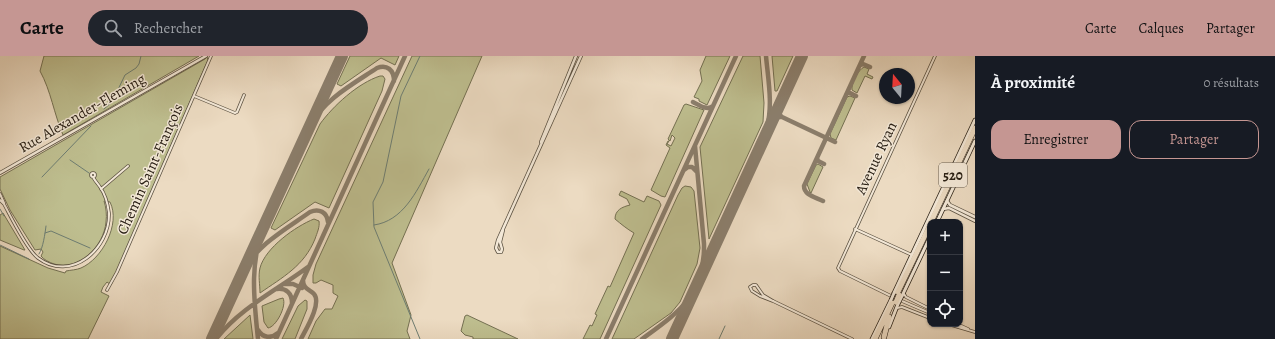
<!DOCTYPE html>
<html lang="fr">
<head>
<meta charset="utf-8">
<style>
	body { margin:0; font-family:Alegreya,serif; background:#20242c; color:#f1f3f6 }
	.controls { position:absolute; right:12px; bottom:12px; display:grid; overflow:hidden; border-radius:8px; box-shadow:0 1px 3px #0004 }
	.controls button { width:36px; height:36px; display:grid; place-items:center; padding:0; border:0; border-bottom:1px solid #363941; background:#171b24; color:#f1f3f6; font:20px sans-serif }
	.compass { position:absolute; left:879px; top:12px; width:36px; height:36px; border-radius:50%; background:#171b24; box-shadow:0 1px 3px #0004; rotate:342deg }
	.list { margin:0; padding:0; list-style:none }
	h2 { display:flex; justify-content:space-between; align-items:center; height:52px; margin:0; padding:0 16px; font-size:17px }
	h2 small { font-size:13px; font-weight:400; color:#9ea1a6 }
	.actions { display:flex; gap:8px; padding:12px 16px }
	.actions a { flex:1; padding:9px 0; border:1px solid #c59692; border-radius:12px; text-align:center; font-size:14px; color:#c59692 }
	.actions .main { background:#c59692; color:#111 }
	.icon { flex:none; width:22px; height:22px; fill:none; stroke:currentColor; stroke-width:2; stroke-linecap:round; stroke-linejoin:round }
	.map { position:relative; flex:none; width:975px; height:283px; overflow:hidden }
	header { display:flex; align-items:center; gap:24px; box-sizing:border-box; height:56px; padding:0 20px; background:#c59692; color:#111 }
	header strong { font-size:19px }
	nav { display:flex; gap:22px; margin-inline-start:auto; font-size:14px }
	.search { width:280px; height:36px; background:#20242c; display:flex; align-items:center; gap:10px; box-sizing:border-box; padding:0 14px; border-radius:22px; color:#9ea1a6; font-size:15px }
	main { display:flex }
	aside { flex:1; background:#171b24 }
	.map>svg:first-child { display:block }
</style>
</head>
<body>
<header>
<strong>Carte</strong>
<div class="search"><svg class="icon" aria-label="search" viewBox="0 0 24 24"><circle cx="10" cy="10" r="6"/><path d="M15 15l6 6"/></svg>Rechercher</div>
<nav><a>Carte</a><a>Calques</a><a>Partager</a></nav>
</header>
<main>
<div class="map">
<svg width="975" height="283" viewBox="0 0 975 283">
	<rect width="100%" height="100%" fill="#ecdbc2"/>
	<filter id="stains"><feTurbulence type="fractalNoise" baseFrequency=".005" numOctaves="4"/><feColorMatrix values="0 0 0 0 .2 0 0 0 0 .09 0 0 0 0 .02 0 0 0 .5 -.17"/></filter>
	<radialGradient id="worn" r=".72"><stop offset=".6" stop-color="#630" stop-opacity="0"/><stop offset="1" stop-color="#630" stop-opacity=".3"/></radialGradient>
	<path fill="#bebe8f" stroke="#747052" d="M44,0h155l-136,79c-9,-21 -12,-44 -23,-64z
		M350,0h49l-4,9 -14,-7 -40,28 -4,-2z
		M412,0h70l-90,207 19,52 -4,16 3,8h-102l8,-18 9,-12h7l6,-13 -5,-3v-8l-12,-5 -5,3h-3v-8l3,-11z
		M706,0h24l-23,49 -8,-4v-2l-5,-2 8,-16 -2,-11z
		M743,0h17l4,47 -1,19 -54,117 -9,-92z
		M772,0h21l-16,35h-2z
		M207,1l1,3 -97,225 -4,-3 -4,5 -2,5 8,4 -21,43h-88v-93l48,22 17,5 1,-2c5,-1 10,-1 15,-3 21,-9 40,-44 29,-66l-6,-1c2,6 3,14 2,21 -2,24 -27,49 -52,42 -5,-2 -10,-4 -13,-8l2,-4 -2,-3 -6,1 -25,-40 -10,-21v-12l205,-118z
		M864,11l5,2 -2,5 6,3 -1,2 -7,-3 -8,17 -5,-3c-1,-7 6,-20 12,-23z
		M380,20h3l2,3 -3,12 -53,117 -14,-6 -40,28 -4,-2 49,-104c13,-18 38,-41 60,-48z
		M850,40l5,2 -19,42 -5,-2 -1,-4 17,-37z
		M686,48l18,6 -39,87 -4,-1 -10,-6 19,-42 -4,-3 2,-4h1l-2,3 4,2 4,-8 -3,-3 -2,6 -2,-2 16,-34z
		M818,108l5,3 -12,26 -1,-1 -3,-8 9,-19z
		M685,130l6,1 3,4 6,57 -3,16 -17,38 -9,11 -37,26h-22l66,-144 4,-7z
		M621,135l23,11 3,-6 12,5 2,4 -61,134h-17l7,-14 2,1 5,-11 -2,-1 13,-28 2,1 24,-54c-7,-4 -13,-9 -19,-14 0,-9 7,-12 15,-14l-3,-6 -8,-4z
		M3,157l22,37h-1l-24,-10v-25z
		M314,163l5,2c1,6 -2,12 -4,18 -11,27 -32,38 -55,54 0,-8 -2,-17 0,-25 5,-20 36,-42 54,-49z
		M283,242c4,8 -7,29 -15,30l-4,-6 -2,-16 17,-7z
		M305,244l2,1v8l-12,30h-13l16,-33z
		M250,259l3,24h-29z
		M467,259l51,24h-45v-2l-8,-2 -4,-4 4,-15z"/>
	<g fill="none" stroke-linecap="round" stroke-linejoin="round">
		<path stroke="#6d7d72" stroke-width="1" d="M420,0l-19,40 -18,86 -10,20 1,25 46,112
			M104,53l8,-7 13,-27 11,-7 3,-4 2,-8
			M70,104l19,13
			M42,121l49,-51
			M0,153l4,7
			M374,169c29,-4 42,-33 55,-56
			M45,177l6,-2 39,17
			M0,189l29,14
			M39,198c4,-6 6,-20 7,-28
			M719,283l6,-13"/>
		<path stroke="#8b7e6c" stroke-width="4.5" d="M860,9l3,-1 7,3
			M847,37h3l6,3
			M693,46c6,3 14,9 20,4
			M779,51l-1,6 4,4
			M772,65l4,-4h6l53,25
			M310,70c13,-26 43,-42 67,-58 10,-4 17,2 17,13
			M755,102c3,-10 10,-20 12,-31 6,-23 1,-48 -1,-71
			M817,102l1,3 6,3
			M684,114l4,-3h4l5,5
			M823,145c-8,-4 -19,-6 -19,-15l60,-130
			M243,215c15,-27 43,-42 67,-59 9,-4 17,0 18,10
			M284,228h9l9,4
			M277,233c9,-1 15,4 15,14
			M258,274c5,8 13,9 20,3
			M216,283c24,-31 61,-49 92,-72
			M258,283c-4,-39 -9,-77 7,-115
			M276,283l129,-283
			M301,283c5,-10 21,-36 13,-45 -5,-5 -11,-5 -11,-14
			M606,283l130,-283
			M642,283c37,-27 63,-44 62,-95l-9,-98"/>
		<path stroke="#8b7e6c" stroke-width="12" d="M212,283l130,-283
			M672,283l130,-283"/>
		<g stroke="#5a5041" stroke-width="3.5">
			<path id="minor" d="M194,40l41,17 2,-1 7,-17
				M91 119a2 2 0 1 1 4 0a2 2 0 1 1-4 0Z
				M101,133l27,-23
				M0,138l4,9
				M0,144l4,4c7,13 23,46 34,54 33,25 72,-9 71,-45 -1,-8 -4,-19 -9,-26 -2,-3 -5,-6 -7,-10
				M855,173l57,26
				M107,234l10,-18 94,-216
				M904,238l2,3 24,12
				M891,240l-51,-25 -2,-3 97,-212
				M773,245l-13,-5 -8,-5 -2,-4 3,-2h3l7,10 10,6 79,38
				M902,245l28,12
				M897,252l5,-1 28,11
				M948,268l27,8
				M957,268l11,5"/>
		</g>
		<g stroke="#5a5041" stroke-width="4">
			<path id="tertiary" d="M541,86l35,-86
				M0,117l206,-117
				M947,145l3,4 25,12
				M943,153l6,-1 26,13
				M503,174l-3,12 2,7 -1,3h-3l-2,-4 2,-8 83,-184"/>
		</g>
		<g stroke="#2a2116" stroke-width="4.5">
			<path id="secondary" d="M937,166l38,-81
				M894,237l81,-173
				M902,240l28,-59
				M889,271l9,-23
				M872,283l19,-39"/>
		</g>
		<g stroke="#2a2116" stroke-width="6">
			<path id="motorway" d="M931,166l44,-94
				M897,238l33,-69
				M884,281l5,-20
				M875,283l18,-38"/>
		</g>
		<use href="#minor" stroke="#f3e8d7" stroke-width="2"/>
		<use href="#tertiary" stroke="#f3e8d7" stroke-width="2.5"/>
		<use href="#secondary" stroke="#f3e8d7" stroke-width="3"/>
		<use href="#motorway" stroke="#ecdbc2" stroke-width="5"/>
		<g stroke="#2a2116" stroke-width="4.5" stroke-linecap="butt">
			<path id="secondary-bridge" d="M891,244l3,-7
				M898,248l4,-8"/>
		</g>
		<g stroke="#2a2116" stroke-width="6" stroke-linecap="butt">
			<path id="motorway-bridge" d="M896,246l3,-7"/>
		</g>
		<use href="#secondary-bridge" stroke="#f3e8d7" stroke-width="3"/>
		<use href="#motorway-bridge" stroke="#ecdbc2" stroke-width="5"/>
	</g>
	<g text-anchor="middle" stroke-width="3" stroke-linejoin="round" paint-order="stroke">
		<rect fill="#f3e8d7" stroke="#665d50" stroke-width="1" x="939" y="107" width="28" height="24" rx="3"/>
		<g font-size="14" font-weight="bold" fill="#2a2116">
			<text x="953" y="124">520</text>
		</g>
		<g font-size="15" fill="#2a2116" stroke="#f3e8d7">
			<text transform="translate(82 57) rotate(-30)" y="5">Rue Alexander-Fleming</text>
			<text transform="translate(876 102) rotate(-65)" y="5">Avenue Ryan</text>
			<text transform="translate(150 113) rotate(-66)" y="5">Chemin Saint-François</text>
		</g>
	</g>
	<rect width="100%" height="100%" filter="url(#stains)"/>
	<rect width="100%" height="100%" fill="url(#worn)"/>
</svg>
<div class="controls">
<button>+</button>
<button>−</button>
<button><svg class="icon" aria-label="locate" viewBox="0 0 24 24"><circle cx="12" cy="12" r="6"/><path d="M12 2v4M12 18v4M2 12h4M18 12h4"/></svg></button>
</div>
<svg class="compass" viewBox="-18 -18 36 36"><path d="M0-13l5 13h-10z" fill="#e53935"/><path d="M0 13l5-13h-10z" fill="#9ea1a6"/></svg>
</div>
<aside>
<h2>À proximité<small>0 résultats</small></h2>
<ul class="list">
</ul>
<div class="actions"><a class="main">Enregistrer</a><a>Partager</a></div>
</aside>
</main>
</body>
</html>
